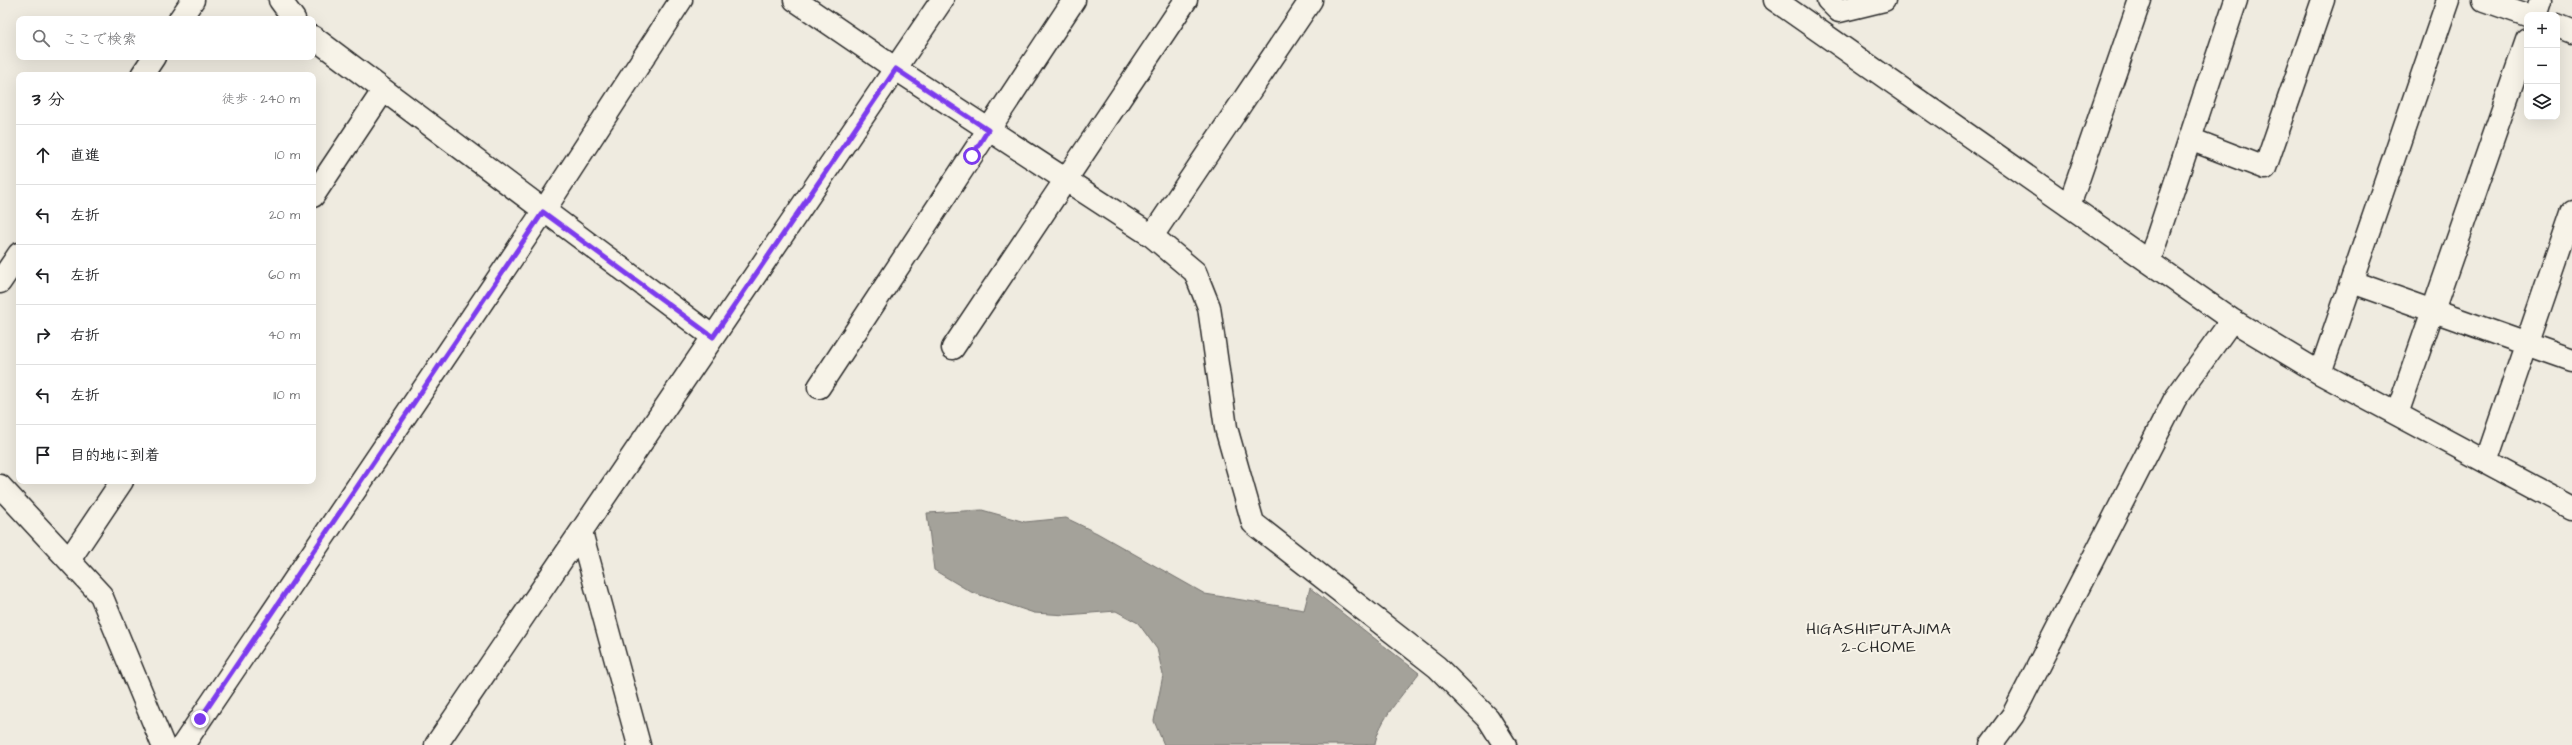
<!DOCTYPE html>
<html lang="ja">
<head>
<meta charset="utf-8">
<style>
	body { margin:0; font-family:"Architects Daughter","Klee One",sans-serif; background:#f2f2f2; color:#202124 }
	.controls { position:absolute; right:12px; top:12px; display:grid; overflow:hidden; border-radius:8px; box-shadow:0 4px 16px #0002 }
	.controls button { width:36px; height:36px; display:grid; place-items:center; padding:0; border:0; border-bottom:1px solid #e0e0e0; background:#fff; color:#202124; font:20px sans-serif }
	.stop { position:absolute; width:12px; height:12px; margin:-9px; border:3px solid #7c3aed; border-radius:50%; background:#fff }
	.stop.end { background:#7c3aed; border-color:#fff; box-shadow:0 1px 4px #0008 }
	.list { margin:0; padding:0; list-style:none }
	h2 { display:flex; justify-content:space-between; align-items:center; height:52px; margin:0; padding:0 16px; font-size:17px }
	h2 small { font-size:13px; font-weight:400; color:#757577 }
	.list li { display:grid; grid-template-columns:26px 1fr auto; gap:12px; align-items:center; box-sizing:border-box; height:60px; padding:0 16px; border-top:1px solid #e0e0e0 }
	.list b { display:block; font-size:15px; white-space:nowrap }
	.list em { font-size:13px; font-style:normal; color:#757577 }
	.icon { flex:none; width:22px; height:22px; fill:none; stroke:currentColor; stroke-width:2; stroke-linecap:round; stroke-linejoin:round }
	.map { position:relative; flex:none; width:2572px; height:745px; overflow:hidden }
	.search { position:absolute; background:#fff; box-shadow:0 4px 16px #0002; left:16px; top:16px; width:300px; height:44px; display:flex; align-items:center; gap:10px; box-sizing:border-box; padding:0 14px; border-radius:8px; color:#757577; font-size:15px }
	.panel { position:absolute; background:#fff; box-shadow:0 4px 16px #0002; left:16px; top:72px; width:300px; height:412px; border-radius:8px }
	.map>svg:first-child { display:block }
</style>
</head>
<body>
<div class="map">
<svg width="2572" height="745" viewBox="0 0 2572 745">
	<rect width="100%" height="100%" fill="#efebe0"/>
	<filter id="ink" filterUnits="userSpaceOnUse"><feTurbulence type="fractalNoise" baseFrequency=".025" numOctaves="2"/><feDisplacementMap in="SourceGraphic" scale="8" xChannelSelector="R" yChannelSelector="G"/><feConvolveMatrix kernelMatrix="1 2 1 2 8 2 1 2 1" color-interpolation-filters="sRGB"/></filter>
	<g filter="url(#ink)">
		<path fill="#a4a29a" stroke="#74726e" d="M982,510l43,12 41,-4 31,15 108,61 99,16 6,-22 109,85c-14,19 -42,49 -44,72h-211l-10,-24 9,-46 -6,-26 -19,-26 -22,-12 -50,4 -32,-2 -63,-21 -37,-22 -7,-57z"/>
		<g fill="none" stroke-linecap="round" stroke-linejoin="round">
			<g stroke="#2b2b2b" stroke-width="25">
				<path id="minor" d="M280,0l14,19
					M795,0l101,69 256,167 43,36 14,35 17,121 27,95 184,144 51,51 17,27
					M1775,0l457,320 88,53 252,135
					M1828,0l11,11 45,-11
					M2484,0l43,15
					M2536,15l5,-15
					M180,19l13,-19
					M2557,25l15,6
					M313,37l400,300
					M142,75l12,-18
					M2190,139l75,29 58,-168
					M313,196l70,-105
					M2069,206l71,-206
					M1152,236l159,-236
					M2149,262l87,-262
					M0,282l19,-28
					M2352,282l220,78
					M953,348l233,-348
					M2320,373l128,-373
					M819,387l255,-387
					M2397,414l130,-374
					M2486,462l86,-251
					M0,486l101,109 62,150
					M581,532l58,213
					M69,560l53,-79
					M183,745l360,-533 138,-212
					M436,745l506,-745
					M1991,745l22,-30 162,-316 57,-79"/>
			</g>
			<use href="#minor" stroke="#f7f3e8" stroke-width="22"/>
		</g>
	</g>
	<g fill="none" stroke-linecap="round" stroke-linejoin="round" filter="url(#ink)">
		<path stroke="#7c3aed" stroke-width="5" d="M200,719l343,-507 170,125 183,-268 92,61 -16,26"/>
	</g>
	<g text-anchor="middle" stroke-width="4" stroke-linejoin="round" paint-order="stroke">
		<g font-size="16" letter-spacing="1" fill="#2b2b2b" stroke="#f7f3e8">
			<text x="1879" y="634">HIGASHIFUTAJIMA<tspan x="1879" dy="18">2-CHOME</tspan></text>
		</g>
	</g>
</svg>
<div class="controls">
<button>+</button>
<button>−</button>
<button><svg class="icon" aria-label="layers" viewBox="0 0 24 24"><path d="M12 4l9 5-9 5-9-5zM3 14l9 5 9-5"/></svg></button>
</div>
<div class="stop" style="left:972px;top:156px"></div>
<div class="stop end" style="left:200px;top:719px"></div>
<div class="search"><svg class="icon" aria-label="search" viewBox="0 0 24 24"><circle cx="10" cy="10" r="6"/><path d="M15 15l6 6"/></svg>ここで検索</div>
<section class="panel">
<h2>3 分<small>徒歩 · 240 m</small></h2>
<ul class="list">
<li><svg class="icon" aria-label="ahead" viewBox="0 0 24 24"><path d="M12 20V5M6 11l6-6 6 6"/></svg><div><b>直進</b></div><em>10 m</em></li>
<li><svg class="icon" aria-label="left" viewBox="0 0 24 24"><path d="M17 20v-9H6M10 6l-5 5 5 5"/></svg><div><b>左折</b></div><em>20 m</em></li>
<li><svg class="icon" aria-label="left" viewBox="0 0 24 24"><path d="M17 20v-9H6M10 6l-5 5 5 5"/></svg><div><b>左折</b></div><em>60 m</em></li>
<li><svg class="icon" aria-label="right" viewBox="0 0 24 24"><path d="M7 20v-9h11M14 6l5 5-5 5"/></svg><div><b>右折</b></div><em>40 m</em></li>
<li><svg class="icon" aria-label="left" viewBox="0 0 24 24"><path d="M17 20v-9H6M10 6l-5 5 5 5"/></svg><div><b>左折</b></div><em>110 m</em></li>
<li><svg class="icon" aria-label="arrive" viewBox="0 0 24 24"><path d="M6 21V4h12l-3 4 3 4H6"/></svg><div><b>目的地に到着</b></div></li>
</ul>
</section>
</div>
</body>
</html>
